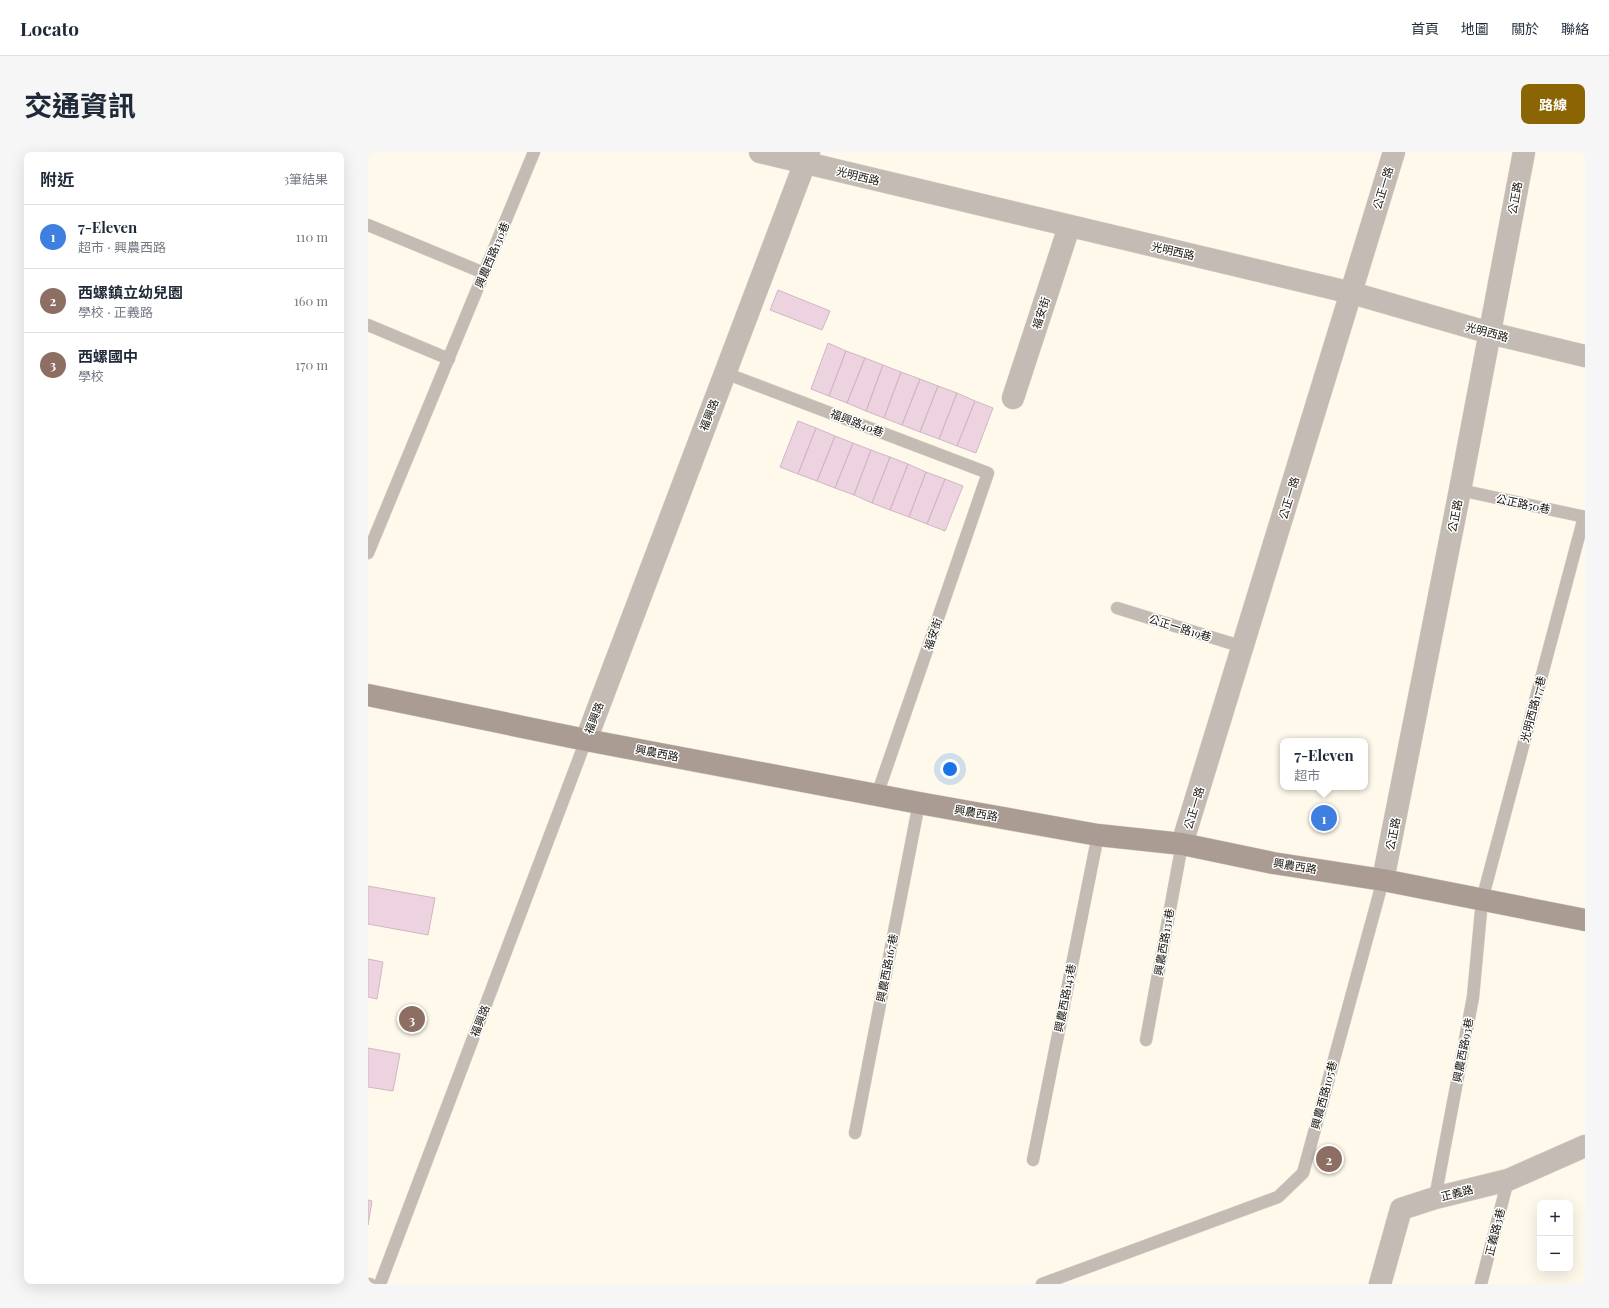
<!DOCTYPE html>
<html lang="zh-TW">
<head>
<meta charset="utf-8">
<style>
	body { margin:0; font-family:"Playfair Display","Noto Sans TC",serif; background:#f6f6f7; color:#1f2937 }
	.controls { position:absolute; right:12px; bottom:12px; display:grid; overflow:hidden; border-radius:8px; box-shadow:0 4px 16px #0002 }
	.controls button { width:36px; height:36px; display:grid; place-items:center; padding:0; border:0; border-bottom:1px solid #e0e1e3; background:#fff; color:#1f2937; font:20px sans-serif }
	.you { position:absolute; left:582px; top:617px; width:14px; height:14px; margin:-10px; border:3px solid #fff; border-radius:50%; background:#1a73e8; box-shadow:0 0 0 6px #1a73e833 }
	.badge { display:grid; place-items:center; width:26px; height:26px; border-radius:50%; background:#8b6504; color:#fff; font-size:13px; font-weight:700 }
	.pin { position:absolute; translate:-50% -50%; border:2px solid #fff; box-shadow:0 1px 4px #0006 }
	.popup { position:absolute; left:912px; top:586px; width:88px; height:52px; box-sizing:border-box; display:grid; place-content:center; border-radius:8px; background:#fff; filter:drop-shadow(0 1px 3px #0005); font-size:13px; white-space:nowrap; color:#747a83 }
	.popup b { font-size:15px; color:#1f2937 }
	.popup::after { content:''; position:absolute; left:50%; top:100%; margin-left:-8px; border:8px solid transparent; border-top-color:#fff }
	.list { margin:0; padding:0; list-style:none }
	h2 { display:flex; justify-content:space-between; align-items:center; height:52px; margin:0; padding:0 16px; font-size:17px }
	h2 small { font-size:13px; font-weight:400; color:#747a83 }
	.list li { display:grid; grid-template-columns:26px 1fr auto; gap:12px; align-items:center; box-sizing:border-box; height:64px; padding:0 16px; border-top:1px solid #e0e1e3 }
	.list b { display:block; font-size:15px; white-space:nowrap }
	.list p { margin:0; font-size:13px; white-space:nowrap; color:#747a83 }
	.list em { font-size:13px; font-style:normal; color:#747a83 }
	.map { position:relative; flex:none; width:1217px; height:1132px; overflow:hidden; border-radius:8px }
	header { display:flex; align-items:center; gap:24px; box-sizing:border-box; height:56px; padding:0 20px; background:#fff; border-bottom:1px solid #e0e1e3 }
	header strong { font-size:19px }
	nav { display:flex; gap:22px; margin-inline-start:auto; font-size:14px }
	.intro { display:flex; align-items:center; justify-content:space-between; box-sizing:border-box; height:96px; padding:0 24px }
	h1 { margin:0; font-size:28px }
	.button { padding:10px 18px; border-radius:8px; background:#8b6504; color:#fff; font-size:14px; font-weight:700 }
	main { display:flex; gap:24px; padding:0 24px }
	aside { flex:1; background:#fff; border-radius:8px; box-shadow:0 4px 16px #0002 }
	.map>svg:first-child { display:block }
</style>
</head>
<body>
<header>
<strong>Locato</strong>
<nav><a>首頁</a><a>地圖</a><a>關於</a><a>聯絡</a></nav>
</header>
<div class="intro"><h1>交通資訊</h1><a class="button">路線</a></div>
<main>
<aside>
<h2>附近<small>3筆結果</small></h2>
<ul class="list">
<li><span class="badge" style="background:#3f7fe0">1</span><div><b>7-Eleven</b><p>超市 · 興農西路</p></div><em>110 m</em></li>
<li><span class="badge" style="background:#8d6e63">2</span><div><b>西螺鎮立幼兒園</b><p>學校 · 正義路</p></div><em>160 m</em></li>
<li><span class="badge" style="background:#8d6e63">3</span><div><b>西螺國中</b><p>學校</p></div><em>170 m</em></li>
</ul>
</aside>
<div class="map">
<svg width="1217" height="1132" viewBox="0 0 1217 1132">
	<rect width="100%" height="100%" fill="#fef9eb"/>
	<path fill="#edd3df" stroke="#d0b7c3" d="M410,138l52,21 -8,19 -52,-20z
		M460,191l18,8 -17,45 -18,-7z
		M478,199l19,7 -18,45 -18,-7z
		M497,206l18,7 -17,46 -19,-8z
		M515,213l18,7 -17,46 -18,-7z
		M533,220l19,7 -18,46 -18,-7z
		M552,227l18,7 -18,46 -18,-7z
		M570,234l19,7 -18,46 -19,-7z
		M589,241l18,8 -18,45 -18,-7z
		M607,249l18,7 -17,45 -19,-7z
		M430,269l18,7 -18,46 -18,-7z
		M448,276l19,8 -18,45 -19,-7z
		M467,284l18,7 -18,45 -18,-7z
		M485,291l18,7 -17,45 -19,-7z
		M503,298l19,7 -18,46 -18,-8z
		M522,305l18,7 -18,46 -18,-7z
		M540,312l18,8 -17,45 -19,-7z
		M558,320l19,7 -18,45 -18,-7z
		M577,327l18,7 -18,45 -18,-7z
		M0,734l67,12 -7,37 -60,-11z
		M0,807l15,3 -6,37 -9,-2z
		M0,896l32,6 -7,37 -25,-4z
		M0,1048l4,1 -4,24z"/>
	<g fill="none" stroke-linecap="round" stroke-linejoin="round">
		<g stroke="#d9d4c7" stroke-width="13">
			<path id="lane" d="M0,73l116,48
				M0,173l81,34
				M357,221l263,100 -111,322
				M1092,338l125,27
				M0,401l166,-401
				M749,456l126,39
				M778,888l36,-196
				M487,981l64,-330
				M665,1008l65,-325
				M1067,1046l38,-201 9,-97 102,-383
				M0,1132h2
				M12,1132l206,-544
				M674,1132l236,-87 25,-24 80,-293
				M1113,1132l27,-104"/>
		</g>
		<g stroke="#d9d4c7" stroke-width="23">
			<path id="street" d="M392,0l592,141 138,40 95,23
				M645,246l56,-171
				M218,588l223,-588
				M814,692l212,-692
				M1015,728l77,-390 64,-338
				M1012,1132l21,-75 34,-11 73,-18 77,-34"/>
		</g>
		<g stroke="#d9d4c7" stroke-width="23">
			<path id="secondary" d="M0,543l218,45 333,63 179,32 84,9 91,19 110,17 202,40"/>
		</g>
		<use href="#lane" stroke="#c4bbb4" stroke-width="12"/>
		<use href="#street" stroke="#c4bbb4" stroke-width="22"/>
		<use href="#secondary" stroke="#aa9c92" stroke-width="22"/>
	</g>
	<g text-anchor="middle" stroke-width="3" stroke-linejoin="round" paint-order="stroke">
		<g font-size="11" fill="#15120a" stroke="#fff">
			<text transform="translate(490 24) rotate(14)" y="4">光明西路</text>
			<text transform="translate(1015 36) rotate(-73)" y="4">公正一路</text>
			<text transform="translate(1147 46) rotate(-80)" y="4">公正路</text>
			<text transform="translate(805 99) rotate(13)" y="4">光明西路</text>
			<text transform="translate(124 103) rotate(-67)" y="4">興農西路130巷</text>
			<text transform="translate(673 161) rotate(-72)" y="4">福安街</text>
			<text transform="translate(1119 180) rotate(15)" y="4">光明西路</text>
			<text transform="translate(341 263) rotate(-69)" y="4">福興路</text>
			<text transform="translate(489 271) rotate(21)" y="4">福興路40巷</text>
			<text transform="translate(921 346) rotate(-73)" y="4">公正一路</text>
			<text transform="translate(1155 352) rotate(12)" y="4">公正路50巷</text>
			<text transform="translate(1087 364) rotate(-79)" y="4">公正路</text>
			<text transform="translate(812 476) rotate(17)" y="4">公正一路19巷</text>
			<text transform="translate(565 482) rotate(-71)" y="4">福安街</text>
			<text transform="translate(1165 557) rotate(-75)" y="4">光明西路177巷</text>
			<text transform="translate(226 566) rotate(-69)" y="4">福興路</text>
			<text transform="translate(289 601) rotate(11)" y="4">興農西路</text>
			<text transform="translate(826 656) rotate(-73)" y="4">公正一路</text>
			<text transform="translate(608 661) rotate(10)" y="4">興農西路</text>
			<text transform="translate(1025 682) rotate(-79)" y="4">公正路</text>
			<text transform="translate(927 714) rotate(9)" y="4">興農西路</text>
			<text transform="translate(796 790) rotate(-80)" y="4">興農西路131巷</text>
			<text transform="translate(519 816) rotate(-79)" y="4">興農西路167巷</text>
			<text transform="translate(697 846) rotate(-79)" y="4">興農西路143巷</text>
			<text transform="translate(112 869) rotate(-69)" y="4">福興路</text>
			<text transform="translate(1095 898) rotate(-79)" y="4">興農西路93巷</text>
			<text transform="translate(956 943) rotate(-75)" y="4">興農西路105巷</text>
			<text transform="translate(1089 1041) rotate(-14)" y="4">正義路</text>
			<text transform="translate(1127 1080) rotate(-76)" y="4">正義路3巷</text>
		</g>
	</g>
</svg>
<div class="controls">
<button>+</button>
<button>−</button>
</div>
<div class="you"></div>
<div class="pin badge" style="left:956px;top:666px;background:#3f7fe0">1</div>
<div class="popup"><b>7-Eleven</b>超市</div>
<div class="pin badge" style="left:961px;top:1007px;background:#8d6e63">2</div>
<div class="pin badge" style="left:44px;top:867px;background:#8d6e63">3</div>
</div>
</main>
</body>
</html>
